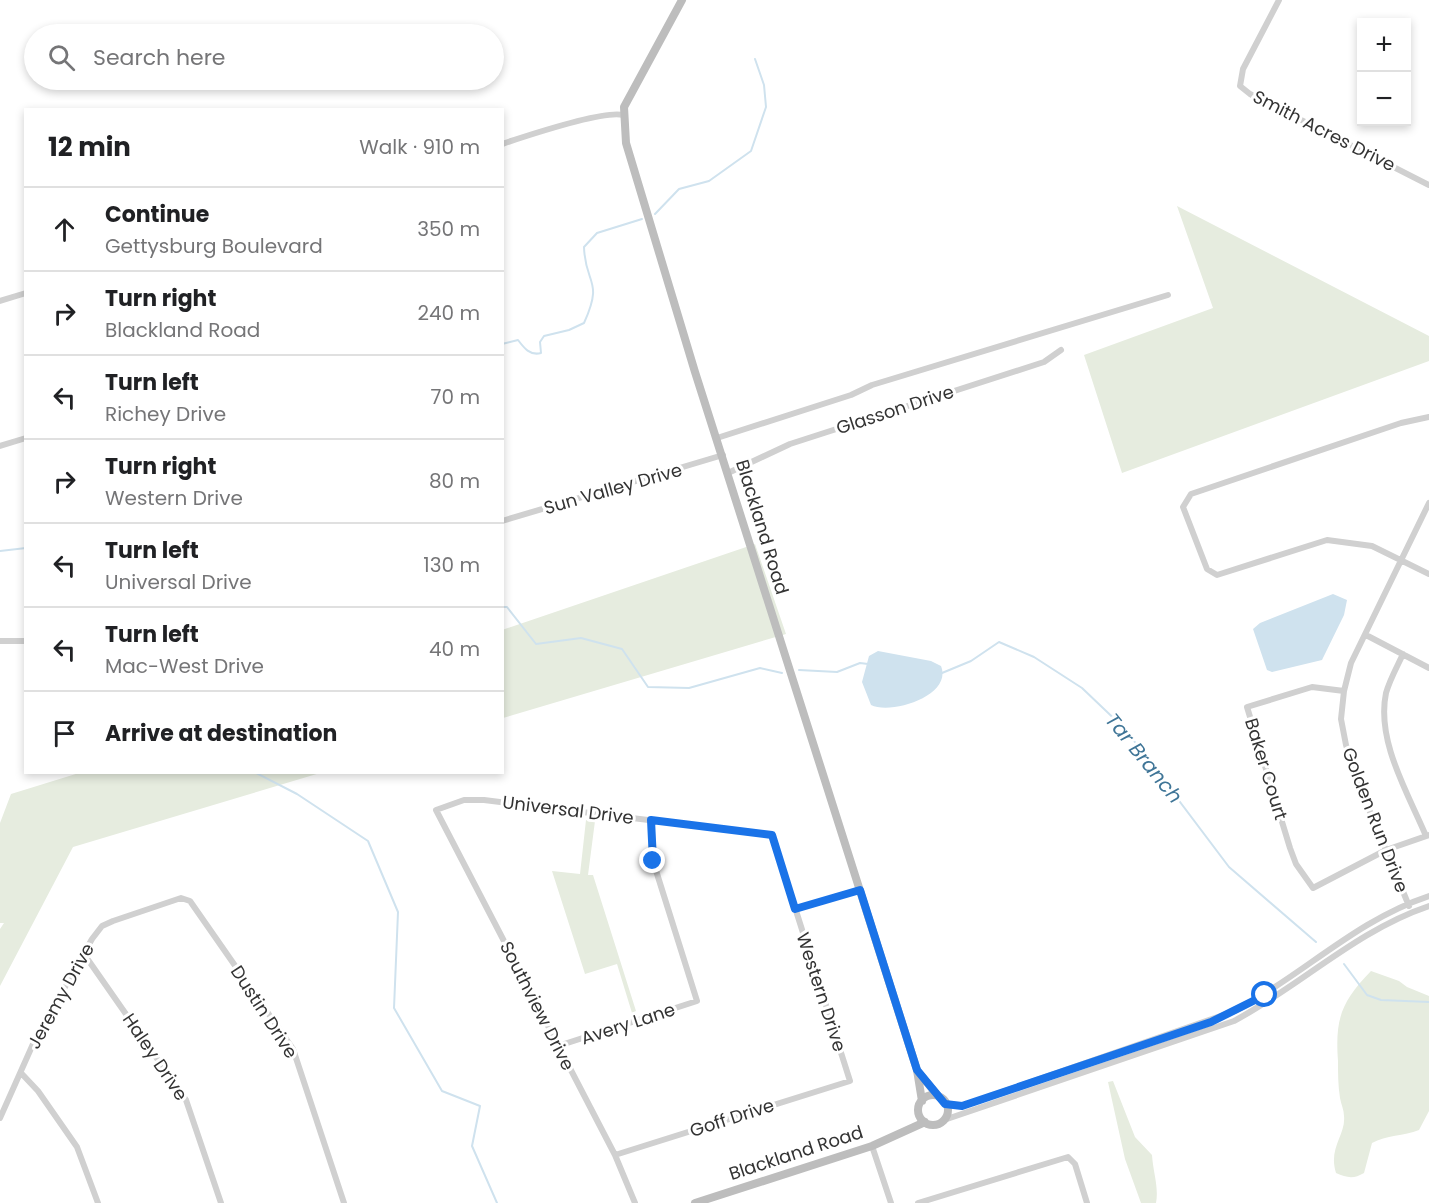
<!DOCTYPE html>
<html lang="en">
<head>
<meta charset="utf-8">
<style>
	body { margin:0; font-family:Poppins,sans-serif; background:#f2f2f2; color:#202124 }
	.controls { position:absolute; right:18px; top:18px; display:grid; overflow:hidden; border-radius:0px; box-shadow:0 3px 9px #0003 }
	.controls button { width:54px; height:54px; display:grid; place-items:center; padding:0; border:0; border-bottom:2px solid #e0e0e0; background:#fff; color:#202124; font:30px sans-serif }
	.stop { position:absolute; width:18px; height:18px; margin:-14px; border:4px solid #1a73e8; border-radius:50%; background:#fff }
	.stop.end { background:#1a73e8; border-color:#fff; box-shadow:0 2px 6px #0008 }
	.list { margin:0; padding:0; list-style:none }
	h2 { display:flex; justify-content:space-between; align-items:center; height:78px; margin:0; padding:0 24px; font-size:26px }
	h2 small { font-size:20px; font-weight:400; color:#757577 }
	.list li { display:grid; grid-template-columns:39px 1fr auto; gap:18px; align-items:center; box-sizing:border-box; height:84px; padding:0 24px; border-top:2px solid #e0e0e0 }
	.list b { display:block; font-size:22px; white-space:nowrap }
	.list p { margin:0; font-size:20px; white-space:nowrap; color:#757577 }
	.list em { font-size:20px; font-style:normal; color:#757577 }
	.icon { flex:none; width:33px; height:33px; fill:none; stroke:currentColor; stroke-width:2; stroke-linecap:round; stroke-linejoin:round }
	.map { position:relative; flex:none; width:1429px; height:1203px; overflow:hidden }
	.search { position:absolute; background:#fff; box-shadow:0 3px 9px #0003; left:24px; top:24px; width:480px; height:66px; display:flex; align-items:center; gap:15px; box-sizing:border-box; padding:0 21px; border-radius:33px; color:#757577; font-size:22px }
	.panel { position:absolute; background:#fff; box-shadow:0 3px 9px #0003; left:24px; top:108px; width:480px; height:666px; border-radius:0px }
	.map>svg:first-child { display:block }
</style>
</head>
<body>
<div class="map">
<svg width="1429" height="1203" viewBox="0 0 1429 1203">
	<rect width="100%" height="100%" fill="#fff"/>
	<path fill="#e6ecdf" d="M1177,206l252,130v25l-307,112 -38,-118 129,-47z
		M755,544l31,90 -283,84 -1,-88z
		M79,773v-1l241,1 -247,74 -73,139v-57l4,-6h-4v-100l11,-29z
		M586,820l9,1 -7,54h5l43,136 -4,2 -15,-49 -32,10 -33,-103 28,3z
		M1371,971l28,10 8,6 22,9v115l-10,19c-15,6 -33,5 -47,13l-8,30c-10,6 -17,5 -28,0 -8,-25 10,-38 8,-57 0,-6 -3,-12 -4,-18 -2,-12 -2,-25 -2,-37 -3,-42 3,-59 33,-90z
		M1113,1081l22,56 17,18c1,17 7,32 4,48h-15l-16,-44 -17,-77z"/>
	<path fill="#cfe2ee" d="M1333,594l14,6 -3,15 -22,45 -50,12 -5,-2 -14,-41 7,-6z
		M878,651l53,10 10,5c12,30 -50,49 -70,39l-9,-23 7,-26z"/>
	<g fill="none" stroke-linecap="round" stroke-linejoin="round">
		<path stroke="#cfe2ee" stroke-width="2" d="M655,214l24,-25 30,-8 42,-30 15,-44 -2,-22 -9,-26
			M502,344l16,-4c6,8 12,16 23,13l-1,-11 4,-6 25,-6 15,-7c20,-44 1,-38 0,-76l13,-14 45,-14
			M0,551l26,-3
			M502,607h5l29,37 45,-6 41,11 26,38 41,1 71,-20 22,5
			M799,670l38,2 23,-9 8,1
			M942,673l29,-12 28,-19 35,15 48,31 43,41 104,138 87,75
			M254,772l43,22 71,47 30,71 -4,96 48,83 38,15 -8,40 25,57
			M1344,964l23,31 14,5 48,2"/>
		<path stroke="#d0d0d0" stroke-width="6" d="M1279,0l-36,69 -3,17 10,8 179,91
			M502,144c24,-8 101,-34 121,-29
			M0,301l26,-8
			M1429,417l-28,6 -210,71 -8,13 24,62 10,6 110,-35 45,6 57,28
			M717,438l134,-43 21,-10 296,-90
			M0,446l26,-8
			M728,473l62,-29 254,-82 17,-12
			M502,521l221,-66
			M1366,635l63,33
			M0,641h26
			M1403,654c-6,13 -13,25 -17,39 -10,48 22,100 40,143
			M1344,691l-32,-4 -65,20 43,141 6,16 17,24 73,-38 43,-15
			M1409,906l-53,-128 -10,-33 -5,-26 3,-28 7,-28 78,-160
			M795,909l65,-19
			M84,954l102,146 35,103
			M558,1046l139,-45 -44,-140 -2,-41
			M22,1074l16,17 39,56 21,56
			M945,1104l17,2 273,-95c67,-35 121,-91 194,-115
			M0,1118l33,-74 59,-105 10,-13 11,-5 68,-23 9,3 103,148 51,154
			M944,1120l290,-99c66,-35 123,-91 195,-115
			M872,1146l19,57
			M615,1155l235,-74 -78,-246 -288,-35h-20l-28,10 179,345 20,48
			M918,1203l150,-46 7,7 12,39"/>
		<path stroke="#bdbdbd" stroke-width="8" d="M682,0l-58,107 2,36 69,229 222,698 5,31
			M919,1073l20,24
			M918 1110a15 15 0 1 1 30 0a15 15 0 1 1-30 0Z
			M695,1203l177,-57 53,-24"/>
	</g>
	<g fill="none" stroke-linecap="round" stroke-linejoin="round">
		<path stroke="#1a73e8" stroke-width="8" d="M653,861l-2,-41 121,15 23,74 65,-19 57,180 28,34 17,2 249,-84 54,-27"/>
	</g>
	<g text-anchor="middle" stroke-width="6" stroke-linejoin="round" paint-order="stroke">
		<g font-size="18" fill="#333" stroke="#fff">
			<text transform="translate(1324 131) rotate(27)" y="6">Smith Acres Drive</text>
			<text transform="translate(895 410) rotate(-18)" y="6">Glasson Drive</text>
			<text transform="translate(613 489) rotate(-16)" y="6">Sun Valley Drive</text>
			<text transform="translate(762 527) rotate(73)" y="6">Blackland Road</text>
			<text transform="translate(1266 769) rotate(73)" y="6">Baker Court</text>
			<text transform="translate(568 810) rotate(7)" y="6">Universal Drive</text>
			<text transform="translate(1375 820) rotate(69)" y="6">Golden Run Drive</text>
			<text transform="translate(821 992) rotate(72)" y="6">Western Drive</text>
			<text transform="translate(61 996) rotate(-61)" y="6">Jeremy Drive</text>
			<text transform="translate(537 1006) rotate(63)" y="6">Southview Drive</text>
			<text transform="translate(264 1012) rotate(57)" y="6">Dustin Drive</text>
			<text transform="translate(628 1024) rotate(-18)" y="6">Avery Lane</text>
			<text transform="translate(155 1057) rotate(56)" y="6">Haley Drive</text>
			<text transform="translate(732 1118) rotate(-18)" y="6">Goff Drive</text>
			<text transform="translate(796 1153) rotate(-18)" y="6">Blackland Road</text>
		</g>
		<g font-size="20" font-style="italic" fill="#3f7597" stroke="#fff">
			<text transform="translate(1144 758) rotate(51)" y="7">Tar Branch</text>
		</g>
	</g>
</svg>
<div class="controls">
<button>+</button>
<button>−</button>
</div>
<div class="stop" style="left:1265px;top:995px"></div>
<div class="stop end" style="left:653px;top:861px"></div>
<div class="search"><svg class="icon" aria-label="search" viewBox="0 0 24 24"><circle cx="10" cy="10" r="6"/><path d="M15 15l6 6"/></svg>Search here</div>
<section class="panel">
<h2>12 min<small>Walk · 910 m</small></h2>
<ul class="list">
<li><svg class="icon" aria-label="ahead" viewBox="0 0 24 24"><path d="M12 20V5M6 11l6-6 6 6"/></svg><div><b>Continue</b><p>Gettysburg Boulevard</p></div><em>350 m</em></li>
<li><svg class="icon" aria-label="right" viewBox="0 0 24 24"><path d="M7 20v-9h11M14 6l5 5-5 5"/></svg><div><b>Turn right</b><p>Blackland Road</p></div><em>240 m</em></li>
<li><svg class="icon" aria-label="left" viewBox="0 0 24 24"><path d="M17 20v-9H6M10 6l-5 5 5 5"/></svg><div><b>Turn left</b><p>Richey Drive</p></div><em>70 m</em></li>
<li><svg class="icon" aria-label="right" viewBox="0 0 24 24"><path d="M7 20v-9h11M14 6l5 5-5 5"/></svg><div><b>Turn right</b><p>Western Drive</p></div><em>80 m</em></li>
<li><svg class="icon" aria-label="left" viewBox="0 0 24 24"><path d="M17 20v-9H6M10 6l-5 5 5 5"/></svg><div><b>Turn left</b><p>Universal Drive</p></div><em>130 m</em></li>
<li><svg class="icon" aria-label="left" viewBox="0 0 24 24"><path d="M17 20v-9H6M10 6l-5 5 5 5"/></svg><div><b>Turn left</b><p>Mac-West Drive</p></div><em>40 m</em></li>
<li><svg class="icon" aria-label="arrive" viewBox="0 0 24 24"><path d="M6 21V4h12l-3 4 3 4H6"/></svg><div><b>Arrive at destination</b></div></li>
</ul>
</section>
</div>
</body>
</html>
